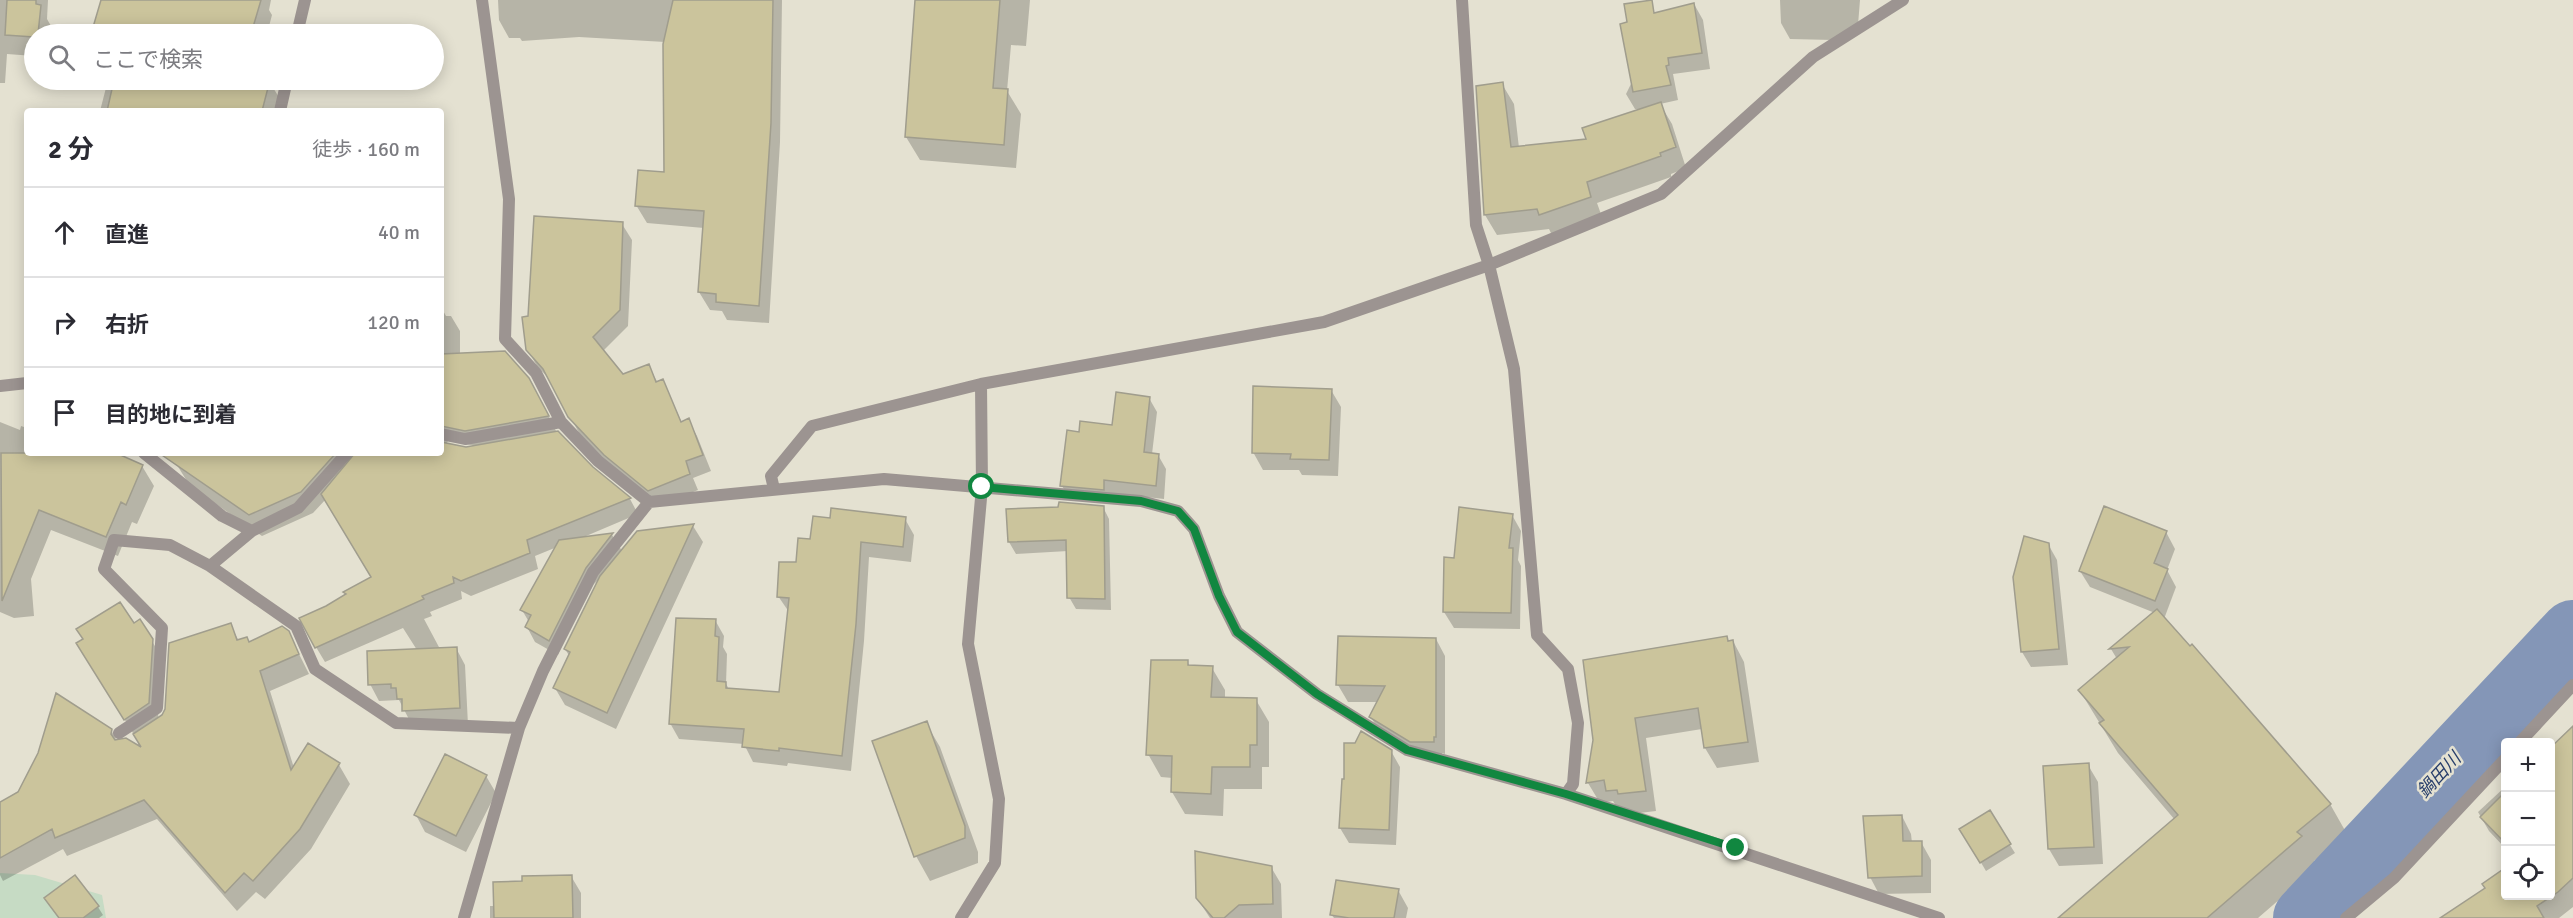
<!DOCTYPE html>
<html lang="ja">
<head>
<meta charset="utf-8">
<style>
	body { margin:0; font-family:Signika,"Noto Sans JP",sans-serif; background:#f7f7f7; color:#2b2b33 }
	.controls { position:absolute; right:18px; bottom:18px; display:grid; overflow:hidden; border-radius:6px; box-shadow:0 3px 15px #0003 }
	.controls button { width:54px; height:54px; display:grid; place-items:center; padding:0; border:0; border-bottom:2px solid #e1e1e2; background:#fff; color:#2b2b33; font:30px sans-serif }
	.stop { position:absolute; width:18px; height:18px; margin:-14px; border:4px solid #118740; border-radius:50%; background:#fff }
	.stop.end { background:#118740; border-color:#fff; box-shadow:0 2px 6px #0008 }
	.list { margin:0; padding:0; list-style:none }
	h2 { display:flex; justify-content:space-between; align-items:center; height:78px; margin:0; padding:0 24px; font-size:26px }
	h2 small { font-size:20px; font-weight:400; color:#7c7c81 }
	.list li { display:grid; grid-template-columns:39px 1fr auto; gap:18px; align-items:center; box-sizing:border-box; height:90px; padding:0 24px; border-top:2px solid #e1e1e2 }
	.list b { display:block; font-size:22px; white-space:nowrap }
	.list em { font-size:20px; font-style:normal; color:#7c7c81 }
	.icon { flex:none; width:33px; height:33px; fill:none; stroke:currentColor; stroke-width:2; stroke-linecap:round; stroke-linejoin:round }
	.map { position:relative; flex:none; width:2573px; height:918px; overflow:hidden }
	.search { position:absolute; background:#fff; box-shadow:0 3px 15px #0003; left:24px; top:24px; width:420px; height:66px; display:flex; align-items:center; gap:15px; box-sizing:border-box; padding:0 21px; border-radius:33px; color:#7c7c81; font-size:22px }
	.panel { position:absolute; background:#fff; box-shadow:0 3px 15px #0003; left:24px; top:108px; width:420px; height:348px; border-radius:6px }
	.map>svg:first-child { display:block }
</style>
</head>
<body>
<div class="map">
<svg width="2573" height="918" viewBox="0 0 2573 918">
	<rect width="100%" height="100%" fill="#e4e1d1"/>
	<path fill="#c6dbc4" d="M0,873l35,2 67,20 4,23h-106z"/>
	<path fill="#0003" fill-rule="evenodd" d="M0,0h48l-1,19 4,7v8h-17v22l-27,-2 -2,29h-5z
		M102,0h169l-2,10 3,5 -5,19h-174z
		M498,0h284l-2,142 -11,181 -42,-3 -5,-9 -12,-1 -11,-18 5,-64 -57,-5 -11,-18 30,-31 -1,-132 -86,-5 -57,4 -2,-3h-11l-10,-18z
		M917,0h113l-4,46 -15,-1 -4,46 14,23 -5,54 -96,-8 -14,-23z
		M1780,0h80l-2,25 -25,15 -43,-1 -9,-16z
		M1694,4l9,16 7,49 -37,5 5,26 -18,4 12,20 14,44 -15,6v3l-74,26 5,14 -50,18 -3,-6 -52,6 -12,-20 17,-131 12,20 5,44 69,-8 55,-31h-8l-9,-15 41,-83z
		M108,80h157l4,1 11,18 -3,12h-177z
		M622,224l10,16 -4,86 -25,25 20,25 25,-10 10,17 5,-2 19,42 6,-3 9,16 14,35 -18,7 5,12 -40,16 -44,-35 -35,-38 -27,-51 -15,-16 -10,-17 2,-31z
		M441,307l5,9h5l9,15v24l78,40 19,38 35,35 38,31 8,15 -59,25 33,-4 10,16 71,-25 10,16 -87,187 -51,-24 -10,-17 15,-31 -5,-8 38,-74 -9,9 -36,71 -23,-13 -8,-15 2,-5 -7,-12 35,-63 -22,9 3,13 -67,27 -10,-5 1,8 -32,13 2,4 -8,3 16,30 16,-1 9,17 3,60 -55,2 -14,-27 -20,1 -9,-17 47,-34 -14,-22 -78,34 -9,-15 57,-69 -47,-79 -13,14 -51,23 -72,-50 -13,-21 8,-12h154l10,20 27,-20h65zM448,441l29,5 -11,3 -20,-5z
		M1331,390l10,17 -3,69 -36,-1 -3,-5h-36l-10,-18z
		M1149,398l8,14 -5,42 6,1 8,14 -2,30 -53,-6 -41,6 -8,-13 18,-53 34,-7z
		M0,422l20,8 1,-4 6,2v25h83l32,13 12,20 -17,38 -5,-2 -14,34 -67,-26 -20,49 3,37 -20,2 -14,-6z
		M1103,507l6,12 2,91 -35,-1 -7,-12 -1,-46 -52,3 -7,-12 -1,-32z
		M1512,515l9,16 -3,29 3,6 -1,63 -66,-1 -10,-16 11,-53z
		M831,519h74l9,16 -3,27 -42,-5 -5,84 -13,130 -63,-8 -1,3 -34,-4 -9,-18 -65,-5 -9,-16 45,-103 9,16 -1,11 4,7 -1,30 3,5 52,4 8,-81 -11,-16 34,-56z
		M2166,532l9,17 -8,21 9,17 -12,32 166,185 17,30 -33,27 3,6 -59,51h-180l97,-98 -57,-67 -38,-62 37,-32 -6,-10 44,-36 -65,-26 -10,-16z
		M2048,544l9,16 11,105 -37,2 -9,-15z
		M140,621l22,37 -4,61 72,-94 9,16 10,3 39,-12 21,42 -39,17 24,77 45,-3 11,19 -39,65 -46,50 -9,-7 -19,19 -80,-92 -90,37 -4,-7 -60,32 -3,-6v-72l111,-73 6,11 27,10 -56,-91z
		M1339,638l97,1 9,17v98l-3,-1v5l-62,-25 -9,-16 7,-15h-30l-10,-17z
		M1733,641l11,21 15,100 -42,6 -12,-20 -3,-19 -56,9 10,73 -25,3 -12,-3 -6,-10 -13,2 -12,-20 7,-43z
		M1187,661l3,6 22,1 13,22v9l31,1 13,22v45h-7v22h-38l-1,27 -38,-2 -13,-22 1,-14 -12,-1 -13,-23z
		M926,723l14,24 38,105v11l-48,18 -14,-25z
		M2573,728v179l-14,11h-74l-1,-34 22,-14v26h44z
		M1391,751l9,16 -4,78 -47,-2 -9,-15z
		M2088,765l10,17 5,82 -44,2 -10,-17 -4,-82z
		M486,776l10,17 -30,59 -41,-20 -9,-17z
		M2506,786v63l-17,-18 -11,-19z
		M1989,812l26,41 -29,18 -25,-42z
		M1902,816l9,18 1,9 9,-1 10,18v33l-52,1 -9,-17z
		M1271,867l10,17 1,34h-72l-13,-20z
		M571,876l10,17v25h-91v-12h5l28,-23z
		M75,877l23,30 5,8 -4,3h-40l-8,-11 -5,-8z
		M1398,890l10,18 -2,10h-72l-3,-4z"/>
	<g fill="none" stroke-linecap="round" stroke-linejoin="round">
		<path stroke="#8496b7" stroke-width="66" d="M2306,918l267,-285"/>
	</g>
	<path fill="#cbc49c" stroke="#a09d8d" stroke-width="1.5" d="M7,0h29v4l5,1 -3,29 -4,3 -29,-2z
		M101,0h160l-10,34h-160z
		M673,0h100l-2,123 -12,183 -43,-4v-8l-18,-2 6,-81 -69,-5 3,-36 26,2 -1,-128z
		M915,0h85l-7,88 15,1 -4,56 -99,-8z
		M1652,0l2,13 40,-10 8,50 -34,5 1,7 -3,1 5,19 -38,7 -13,-68 7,-2 -3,-18z
		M114,80h156l-8,31h-155z
		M1503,82l8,65 75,-8 -4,-11 79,-26 15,45 -16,6 1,3 -74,26 4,15 -52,18 -2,-6 -53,6 -8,-129z
		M534,216l89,6 -3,88 -27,27 30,37 26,-10 7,18 7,-3 18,43 8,-4 14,37 -17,6 4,13 -42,17 -44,-36 -36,-38 -25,-48 -17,-19 -4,-33 6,-1z
		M505,351l24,27 20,38 -84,15 -24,-5v-72z
		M1253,386l79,3 -3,71 -39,-1 1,-5 -39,-1z
		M1116,392l34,5 -6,55 15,2 -3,32 -52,-6v10l-44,-4 7,-56 12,2 1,-11 32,4z
		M558,431l35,36 38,31 -104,42 3,13 -69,28 -8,-4 1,6 -32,13 2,3 -109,49 -16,-30 27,-12 20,-12 -3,-2 28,-15 -50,-83 34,-41h86v-11l25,5z
		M1,453h115l27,12 -17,40 -5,-3 -15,35 -67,-27 -37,91z
		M159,453h177l-35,39 -52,23z
		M1059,502l45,4 1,93 -38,-1 -1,-58 -58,2 -2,-33 52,-2z
		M2104,506l63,25 -13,32 14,6 -13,32 -76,-30z
		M1459,507l54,7 -4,34h4l-2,65 -68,-1 1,-55 10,1z
		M831,508l75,9 -3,30 -42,-5 -5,82 -14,132 -63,-8v3l-37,-4 2,-18 -75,-5 7,-106 40,1 -1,17 4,1 -2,44 9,1v6l53,4 10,-94 -12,-1 2,-35h17l2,-24 12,1 3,-23 17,2z
		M694,524l-87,189 -54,-25 17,-36 -6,-3 36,-73 37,-45z
		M613,533l-27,35 -37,73 -24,-14 6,-12 -11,-5 39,-70z
		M2024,536l25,7 10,106 -38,3 -8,-75z
		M120,602l14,21 6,-4 13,20 -4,64 -25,17 -48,-77 7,-4 -7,-10z
		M2157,609l33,37 2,-2 139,160 -34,28 5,4 -95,82h-149l120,-103 -79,-92 5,-3 -26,-30 51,-43 -20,2z
		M231,623l6,17 10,-3 2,5 33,-16 7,5 10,23 -39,17 31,99 17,-27 32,20 -40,66 -47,52 -9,-8 -19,20 -81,-93 -89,38 -3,-9 -52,29v-56l18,-10 20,-39 18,-60 56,36 -1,5 4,6 11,-2 15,9 -8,-13 29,-19 3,-6 4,-66z
		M1338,636l98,2v99h-2v5h-24l-41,-25 16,-31 -49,-1z
		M1727,636l1,5 5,-1 15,102 -44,6 -6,-40 -63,10 11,73 -28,3 -1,-4 -11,1 -2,-11 -18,3 7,-43 -10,-80z
		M457,647l3,61 -58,3v-12h-5l-1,-11h-5v-4l-23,1 -1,-34z
		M1151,660h37v5l25,1 -2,31 46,1v47h-7v22h-38l-1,27 -40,-2 1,-36 -26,-1z
		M927,721l38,105v12l-51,19 -42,-116z
		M2573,726v152l-15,14 -21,14 7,12h-104l45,-30 -3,-4 23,-16v28h45v-148z
		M1361,731l31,19 -3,80 -50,-2 3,-49h2v-36h11z
		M445,754l42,21 -31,61 -42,-21z
		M2089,763l5,84 -46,2 -5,-83z
		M2505,792v51l-25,-26z
		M1990,810l21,34 -31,19 -21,-34z
		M1902,815l1,26h19v35l-54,2 -5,-62z
		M1195,851l77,15 1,38 -34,1 -15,13h-11l-17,-20z
		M75,875l24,31 -16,12h-24l-15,-20z
		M572,875l1,43h-79l-1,-36 29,-1v-5z
		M1336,880l63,9 -5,29h-45l-19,-3z"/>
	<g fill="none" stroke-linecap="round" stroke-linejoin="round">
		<path stroke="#9c9491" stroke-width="12" d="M482,0l27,199 -4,140 31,34 25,49 37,39 51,41 235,-23 257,22 37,10 16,18 25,67 18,36 80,62 90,56 159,44 373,124
			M1462,0l14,225 13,40 25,104 23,266 31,34 10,54 -5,61 -7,10
			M297,34l8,-34
			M280,111l7,-31
			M0,386l27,-3
			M441,434l24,5 96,-17
			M144,453l78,63 30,15 46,-23 49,-55
			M774,489l-3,-13 41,-50 169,-42 343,-62 165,-57 172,-71 152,-137 90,-57
			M210,566l42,-35
			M119,733l38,-25 5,-80 -58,-59 10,-29 56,5 40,21 86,60 19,43 81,54 123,5
			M2520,742l53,-57
			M464,918l55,-190 24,-57 50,-99 56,-70
			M961,918l34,-55 4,-64 -31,-155 14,-157 -1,-103
			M2346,918l48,-40 112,-120"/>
	</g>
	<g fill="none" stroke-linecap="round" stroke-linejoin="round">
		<path stroke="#118740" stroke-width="8" d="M982,487l159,14 37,10 16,18 25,67 18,36 80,62 90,56 159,44 170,54"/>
	</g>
	<g text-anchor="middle" stroke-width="5" stroke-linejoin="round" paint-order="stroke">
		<g font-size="18" font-style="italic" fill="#283f6c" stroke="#e4e1d1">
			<text transform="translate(2439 775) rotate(-47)" y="6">鍋田川</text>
		</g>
	</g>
</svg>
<div class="controls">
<button>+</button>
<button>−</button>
<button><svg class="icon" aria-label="locate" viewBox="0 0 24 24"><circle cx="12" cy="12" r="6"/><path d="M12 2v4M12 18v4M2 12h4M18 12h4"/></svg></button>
</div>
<div class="stop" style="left:982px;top:487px"></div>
<div class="stop end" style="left:1736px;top:848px"></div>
<div class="search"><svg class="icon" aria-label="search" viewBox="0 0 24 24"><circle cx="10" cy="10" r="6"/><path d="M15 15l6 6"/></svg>ここで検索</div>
<section class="panel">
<h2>2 分<small>徒歩 · 160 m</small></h2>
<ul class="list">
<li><svg class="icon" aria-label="ahead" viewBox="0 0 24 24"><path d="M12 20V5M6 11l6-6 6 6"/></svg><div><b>直進</b></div><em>40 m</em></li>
<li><svg class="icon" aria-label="right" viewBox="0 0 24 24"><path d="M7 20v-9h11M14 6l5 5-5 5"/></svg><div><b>右折</b></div><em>120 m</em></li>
<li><svg class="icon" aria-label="arrive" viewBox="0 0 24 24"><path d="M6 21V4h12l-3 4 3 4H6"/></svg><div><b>目的地に到着</b></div></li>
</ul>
</section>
</div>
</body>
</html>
